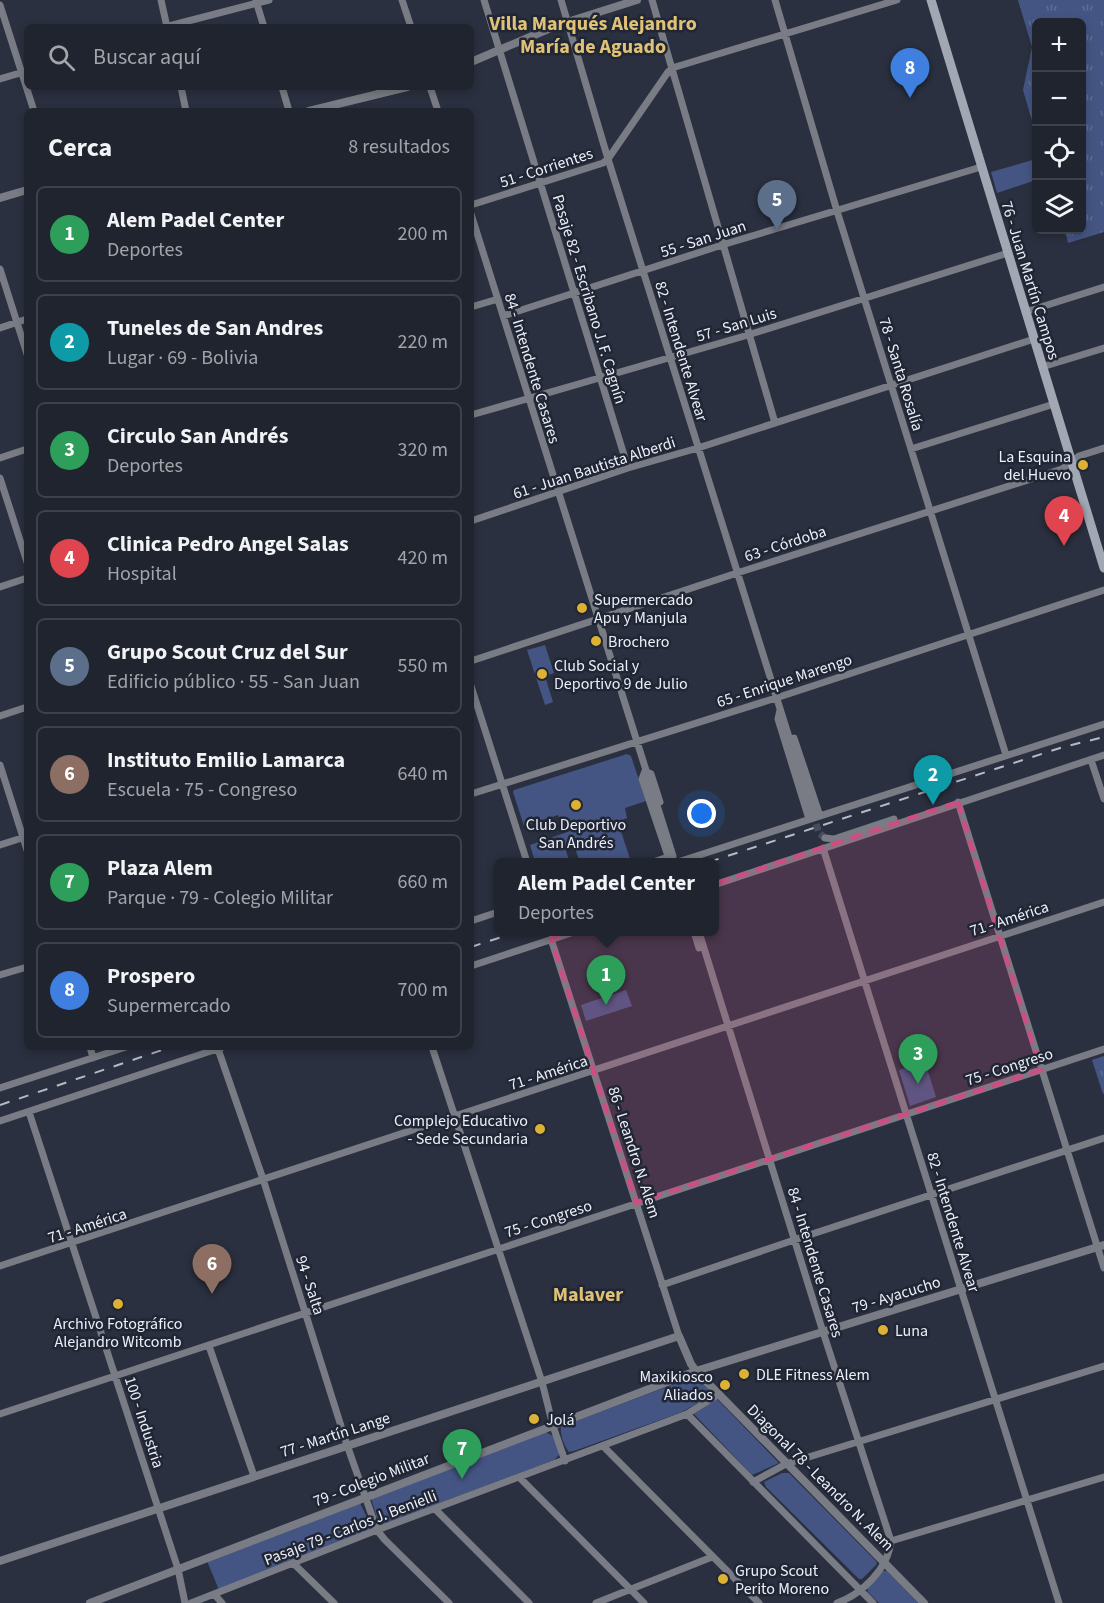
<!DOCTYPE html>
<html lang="es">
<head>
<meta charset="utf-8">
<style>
	body { margin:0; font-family:"Source Sans 3",sans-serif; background:#2d303b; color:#f1f3f6 }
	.controls { position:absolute; right:18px; top:18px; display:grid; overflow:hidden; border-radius:9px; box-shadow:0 3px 9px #0003 }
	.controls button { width:54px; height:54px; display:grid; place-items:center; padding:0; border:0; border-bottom:2px solid #3d414b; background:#20242f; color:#f1f3f6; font:30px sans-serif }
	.you { position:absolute; left:702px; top:814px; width:21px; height:21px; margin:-15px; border:4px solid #fff; border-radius:50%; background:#1a73e8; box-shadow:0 0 0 9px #1a73e833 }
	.badge { display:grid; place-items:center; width:39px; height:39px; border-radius:50%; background:#bca0f2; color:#fff; font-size:20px; font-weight:700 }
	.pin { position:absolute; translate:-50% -50px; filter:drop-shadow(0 2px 3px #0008) }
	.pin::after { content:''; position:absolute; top:32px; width:21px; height:18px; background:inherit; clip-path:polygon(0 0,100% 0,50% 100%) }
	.popup { position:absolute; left:494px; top:858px; width:225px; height:78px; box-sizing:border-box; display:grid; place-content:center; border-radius:9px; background:#20242f; filter:drop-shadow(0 2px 4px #0005); font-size:20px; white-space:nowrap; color:#a2a4aa }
	.popup b { font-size:22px; color:#f1f3f6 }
	.popup::after { content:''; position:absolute; left:50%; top:100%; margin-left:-12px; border:12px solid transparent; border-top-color:#20242f }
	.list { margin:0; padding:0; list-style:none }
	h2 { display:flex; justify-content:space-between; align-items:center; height:78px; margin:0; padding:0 24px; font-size:26px }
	h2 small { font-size:20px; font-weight:400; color:#a2a4aa }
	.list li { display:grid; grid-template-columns:39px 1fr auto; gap:18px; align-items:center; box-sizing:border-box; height:96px; margin:0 12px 12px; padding:0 12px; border:2px solid #3d414b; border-radius:9px }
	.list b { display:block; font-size:22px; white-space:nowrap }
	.list p { margin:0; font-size:20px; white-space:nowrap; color:#a2a4aa }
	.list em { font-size:20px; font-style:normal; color:#a2a4aa }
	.icon { flex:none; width:33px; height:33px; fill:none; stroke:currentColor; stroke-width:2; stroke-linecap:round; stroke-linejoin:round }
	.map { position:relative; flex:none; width:1104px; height:1603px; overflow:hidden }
	.search { position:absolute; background:#20242f; box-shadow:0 3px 9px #0003; left:24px; top:24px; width:450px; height:66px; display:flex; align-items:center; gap:15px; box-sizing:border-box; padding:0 21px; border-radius:9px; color:#a2a4aa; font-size:22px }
	.panel { position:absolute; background:#20242f; box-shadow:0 3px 9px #0003; left:24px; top:108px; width:450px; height:942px; border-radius:9px }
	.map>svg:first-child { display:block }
</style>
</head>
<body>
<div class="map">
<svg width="1104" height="1603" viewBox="0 0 1104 1603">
	<defs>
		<pattern id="grass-tufts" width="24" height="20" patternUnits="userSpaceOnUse" patternTransform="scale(1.5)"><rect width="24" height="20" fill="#455583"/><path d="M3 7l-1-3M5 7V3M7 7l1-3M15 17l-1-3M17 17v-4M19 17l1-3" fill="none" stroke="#606e95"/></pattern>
	</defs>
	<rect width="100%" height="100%" fill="#2a303f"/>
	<path fill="url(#grass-tufts)" d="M1018,0h86v232l-36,11 -3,-13h17v-208h-46v112l-13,-44 9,-43z
		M1104,1056v37l-1,1 -11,-34z"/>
	<path fill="#455583" d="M1036,159v21l-39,13 -6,-21z
		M545,645l9,28 -9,3 8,26 -8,3 -18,-55z
		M627,754l4,2 15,45 -21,7 2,10 -9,4 13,40h-51l-6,-16 -9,2 4,12 -9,2h-25l-5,-17 40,-14 -1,-5 -7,-3 -4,-8 -34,11 -11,-34 1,-2z
		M626,990l6,16 -46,15 -5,-16z
		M925,1062l11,35 -26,9 -11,-36z
		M693,1377h4l15,16 -1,2 -29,17 -108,39 -5,1c-5,-7 -9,-16 -8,-25l2,-1z
		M717,1399l62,64 -27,12 -58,-61z
		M546,1432l7,4 7,18 -6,6 -171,64 -5,-2 -7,-24z
		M782,1473h7l87,88 1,3 -15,15h-3l-93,-92 -2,-5z
		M360,1503l11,23 -2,4 -150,60 -12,-29z
		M882,1571h5l31,32h-39l-11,-11 -1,-6z"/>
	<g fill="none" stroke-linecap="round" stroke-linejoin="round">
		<path stroke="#474d5b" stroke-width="7" stroke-dasharray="7 3.5" stroke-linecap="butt" d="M813,814l6,19 6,5"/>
		<path stroke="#797c84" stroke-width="7" d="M161,0l6,27
			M402,0l9,27
			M484,0l144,468
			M561,0l47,159 205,655
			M652,0l123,423
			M775,0l62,211 169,544
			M256,1l8,26
			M0,5l34,106
			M165,27l104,-27
			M0,79l27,-8
			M181,87l5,24
			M282,87l7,24
			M430,87l8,24
			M471,205l132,-42 5,-4 60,-87 4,-4 225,-68
			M471,214l202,642
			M0,269l27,85
			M471,307l27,-8
			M1025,312l79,-25
			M503,316l219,-71 259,-78
			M0,328l27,-9
			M1042,367l62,-19
			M471,415l277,-80 260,-82
			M911,449l143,-45
			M0,458l27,-9
			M0,478l27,84
			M471,521l157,-53 70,-20 336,-109
			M0,587l27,-9
			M471,661l266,-88 325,-104 17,-13 25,-8
			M471,686l56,176
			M780,710l-2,9 31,100
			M0,716l27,-9
			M794,738l26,78
			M1091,760l13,39
			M0,765l27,85
			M645,771l6,3 9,28
			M645,771l-3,8 28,83
			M471,794l305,-96 328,-108
			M958,802l146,466
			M825,838l9,1 60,-20
			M0,845l25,-8
			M823,848l236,755
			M653,862l15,-5
			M678,862l426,-138
			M714,885l390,-130
			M471,921l27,-9
			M694,932l5,16
			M699,932l124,400 68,209c-3,28 -29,53 -54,62
			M551,939l128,397
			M471,966l103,-34
			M0,975l27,-8
			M90,1047l3,11
			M432,1047l110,335 11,44 12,35
			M218,1049l45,130 84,266 30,85 8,10 64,63
			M0,1088l126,-41
			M29,1112l149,457 7,34
			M0,1121l223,-74
			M0,1266l1104,-364
			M662,1285l132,-45 310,-102
			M209,1346l45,130
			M0,1414l1104,-365
			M687,1414l186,189
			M603,1446l156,157
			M520,1478l124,125
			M753,1482l33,-18 318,-98
			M435,1509l94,94
			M891,1541l213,-64
			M293,1563l41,40
			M214,1594l8,9
			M191,1603l186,-73 310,-116 32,-20
			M596,1603l116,-46"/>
		<path stroke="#797c84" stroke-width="8" d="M471,62l87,-37 79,-25
			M309,111l98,-24
			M0,198l27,-8
			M0,1561l679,-225 12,28 5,7 228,232
			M90,1603l606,-232 408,-126"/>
		<path stroke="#a2a7b4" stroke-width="9" d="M931,0l173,568"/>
		<path stroke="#b6bac6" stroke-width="2" stroke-dasharray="10 10" stroke-linecap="butt" d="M709,862l354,-115 41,-10
			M471,947l46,-15
			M0,1105l171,-58"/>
	</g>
	<path fill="#cc4e82" fill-opacity="0.2" stroke="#cc4e82" stroke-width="4.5" stroke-dasharray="12 8" stroke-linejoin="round" d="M958,802l83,268 -405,133 -85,-264z"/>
	<g fill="#ddb133" stroke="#212634" stroke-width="2">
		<circle cx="1083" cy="465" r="6"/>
		<circle cx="582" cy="608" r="6"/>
		<circle cx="596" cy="641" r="6"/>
		<circle cx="542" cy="674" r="6"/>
		<circle cx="576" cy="805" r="6"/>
		<circle cx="540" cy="1129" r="6"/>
		<circle cx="118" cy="1304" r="6"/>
		<circle cx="883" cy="1330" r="6"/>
		<circle cx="744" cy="1374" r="6"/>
		<circle cx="725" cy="1385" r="6"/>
		<circle cx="534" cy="1419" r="6"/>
		<circle cx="723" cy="1579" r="6"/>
	</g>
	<g text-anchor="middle" stroke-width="5" stroke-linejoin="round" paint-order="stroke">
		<g font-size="16" fill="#ebeff9" stroke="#212634">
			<text transform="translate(546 167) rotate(-18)" y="6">51 - Corrientes</text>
			<text transform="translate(703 238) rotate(-18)" y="6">55 - San Juan</text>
			<text transform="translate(1031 280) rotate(73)" y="6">76 - Juan Martín Campos</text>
			<text transform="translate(590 299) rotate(73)" y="6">Pasaje 82 - Escribano J. F. Cagnín</text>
			<text transform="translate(736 324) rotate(-17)" y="6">57 - San Luis</text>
			<text transform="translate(682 351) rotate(73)" y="6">82 - Intendente Alvear</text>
			<text transform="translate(533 368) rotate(73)" y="6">84 - Intendente Casares</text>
			<text transform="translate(902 374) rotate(73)" y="6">78 - Santa Rosalía</text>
			<text transform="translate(594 467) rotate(-18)" y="6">61 - Juan Bautista Alberdi</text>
			<text transform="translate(785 543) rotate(-18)" y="6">63 - Córdoba</text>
			<text transform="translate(784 680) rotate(-18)" y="6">65 - Enrique Marengo</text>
			<text transform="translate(1009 918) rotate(-18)" y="6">71 - América</text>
			<text transform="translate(1009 1066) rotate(-18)" y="6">75 - Congreso</text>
			<text transform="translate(548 1072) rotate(-18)" y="6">71 - América</text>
			<text transform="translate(635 1152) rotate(72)" y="6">86 - Leandro N. Alem</text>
			<text transform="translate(548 1218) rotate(-18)" y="6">75 - Congreso</text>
			<text transform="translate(954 1222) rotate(73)" y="6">82 - Intendente Alvear</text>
			<text transform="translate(87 1225) rotate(-18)" y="6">71 - América</text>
			<text transform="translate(816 1262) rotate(73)" y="6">84 - Intendente Casares</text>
			<text transform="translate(311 1285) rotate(72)" y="6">94 - Salta</text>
			<text transform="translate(896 1294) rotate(-17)" y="6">79 - Ayacucho</text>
			<text transform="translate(145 1422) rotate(72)" y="6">100 - Industria</text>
			<text transform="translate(335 1434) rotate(-18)" y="6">77 - Martín Lange</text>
			<text transform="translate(821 1477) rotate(45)" y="6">Diagonal 78 - Leandro N. Alem</text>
			<text transform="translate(371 1479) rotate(-21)" y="6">79 - Colegio Militar</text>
			<text transform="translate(350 1527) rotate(-21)" y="6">Pasaje 79 - Carlos J. Benielli</text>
		</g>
		<g font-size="16" fill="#ebeff9" stroke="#212634" text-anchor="start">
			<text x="1071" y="462" text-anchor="end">La Esquina<tspan x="1071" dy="18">del Huevo</tspan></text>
			<text x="594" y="605">Supermercado<tspan x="594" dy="18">Apu y Manjula</tspan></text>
			<text x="608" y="647">Brochero</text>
			<text x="554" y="671">Club Social y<tspan x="554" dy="18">Deportivo 9 de Julio</tspan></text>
			<text x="576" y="830" text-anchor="middle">Club Deportivo<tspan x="576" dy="18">San Andrés</tspan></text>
			<text x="528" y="1126" text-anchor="end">Complejo Educativo<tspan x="528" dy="18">- Sede Secundaria</tspan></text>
			<text x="118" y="1329" text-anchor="middle">Archivo Fotográfico<tspan x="118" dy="18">Alejandro Witcomb</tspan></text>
			<text x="895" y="1336">Luna</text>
			<text x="756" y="1380">DLE Fitness Alem</text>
			<text x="713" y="1382" text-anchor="end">Maxikiosco<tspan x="713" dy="18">Aliados</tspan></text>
			<text x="546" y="1425">Jolá</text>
			<text x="735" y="1576">Grupo Scout<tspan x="735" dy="18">Perito Moreno</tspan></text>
		</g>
		<g font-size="20" font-weight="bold" fill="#e0c277" stroke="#212634">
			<text x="593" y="30">Villa Marqués Alejandro<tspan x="593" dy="23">María de Aguado</tspan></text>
			<text x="588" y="1301">Malaver</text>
		</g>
	</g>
</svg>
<div class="controls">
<button>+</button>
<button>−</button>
<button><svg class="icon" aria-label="locate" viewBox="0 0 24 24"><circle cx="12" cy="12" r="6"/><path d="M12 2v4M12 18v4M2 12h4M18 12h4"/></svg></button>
<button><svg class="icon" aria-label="layers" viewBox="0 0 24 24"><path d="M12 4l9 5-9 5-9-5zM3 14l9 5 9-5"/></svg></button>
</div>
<div class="you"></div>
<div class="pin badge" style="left:606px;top:1005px;background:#2e9e5b">1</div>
<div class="popup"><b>Alem Padel Center</b>Deportes</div>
<div class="pin badge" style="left:933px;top:805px;background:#0f9aa8">2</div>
<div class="pin badge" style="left:918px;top:1084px;background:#2e9e5b">3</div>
<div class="pin badge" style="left:1064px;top:546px;background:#e0444e">4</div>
<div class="pin badge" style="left:777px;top:230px;background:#5c6f8a">5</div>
<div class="pin badge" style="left:212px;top:1294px;background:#8d6e63">6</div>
<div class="pin badge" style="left:462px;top:1479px;background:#2e9e5b">7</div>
<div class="pin badge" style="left:910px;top:98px;background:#3f7fe0">8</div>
<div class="search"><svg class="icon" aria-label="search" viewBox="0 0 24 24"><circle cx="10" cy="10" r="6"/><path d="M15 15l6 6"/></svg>Buscar aquí</div>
<section class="panel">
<h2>Cerca<small>8 resultados</small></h2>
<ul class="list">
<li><span class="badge" style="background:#2e9e5b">1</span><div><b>Alem Padel Center</b><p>Deportes</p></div><em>200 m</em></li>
<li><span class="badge" style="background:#0f9aa8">2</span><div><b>Tuneles de San Andres</b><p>Lugar · 69 - Bolivia</p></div><em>220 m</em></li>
<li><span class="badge" style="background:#2e9e5b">3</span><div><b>Circulo San Andrés</b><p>Deportes</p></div><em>320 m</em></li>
<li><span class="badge" style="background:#e0444e">4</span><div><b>Clinica Pedro Angel Salas</b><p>Hospital</p></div><em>420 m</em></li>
<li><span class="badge" style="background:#5c6f8a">5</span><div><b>Grupo Scout Cruz del Sur</b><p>Edificio público · 55 - San Juan</p></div><em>550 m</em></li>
<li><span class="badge" style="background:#8d6e63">6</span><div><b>Instituto Emilio Lamarca</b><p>Escuela · 75 - Congreso</p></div><em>640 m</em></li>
<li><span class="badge" style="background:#2e9e5b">7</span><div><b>Plaza Alem</b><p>Parque · 79 - Colegio Militar</p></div><em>660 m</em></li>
<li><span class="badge" style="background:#3f7fe0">8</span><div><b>Prospero</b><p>Supermercado</p></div><em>700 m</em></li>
</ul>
</section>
</div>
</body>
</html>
